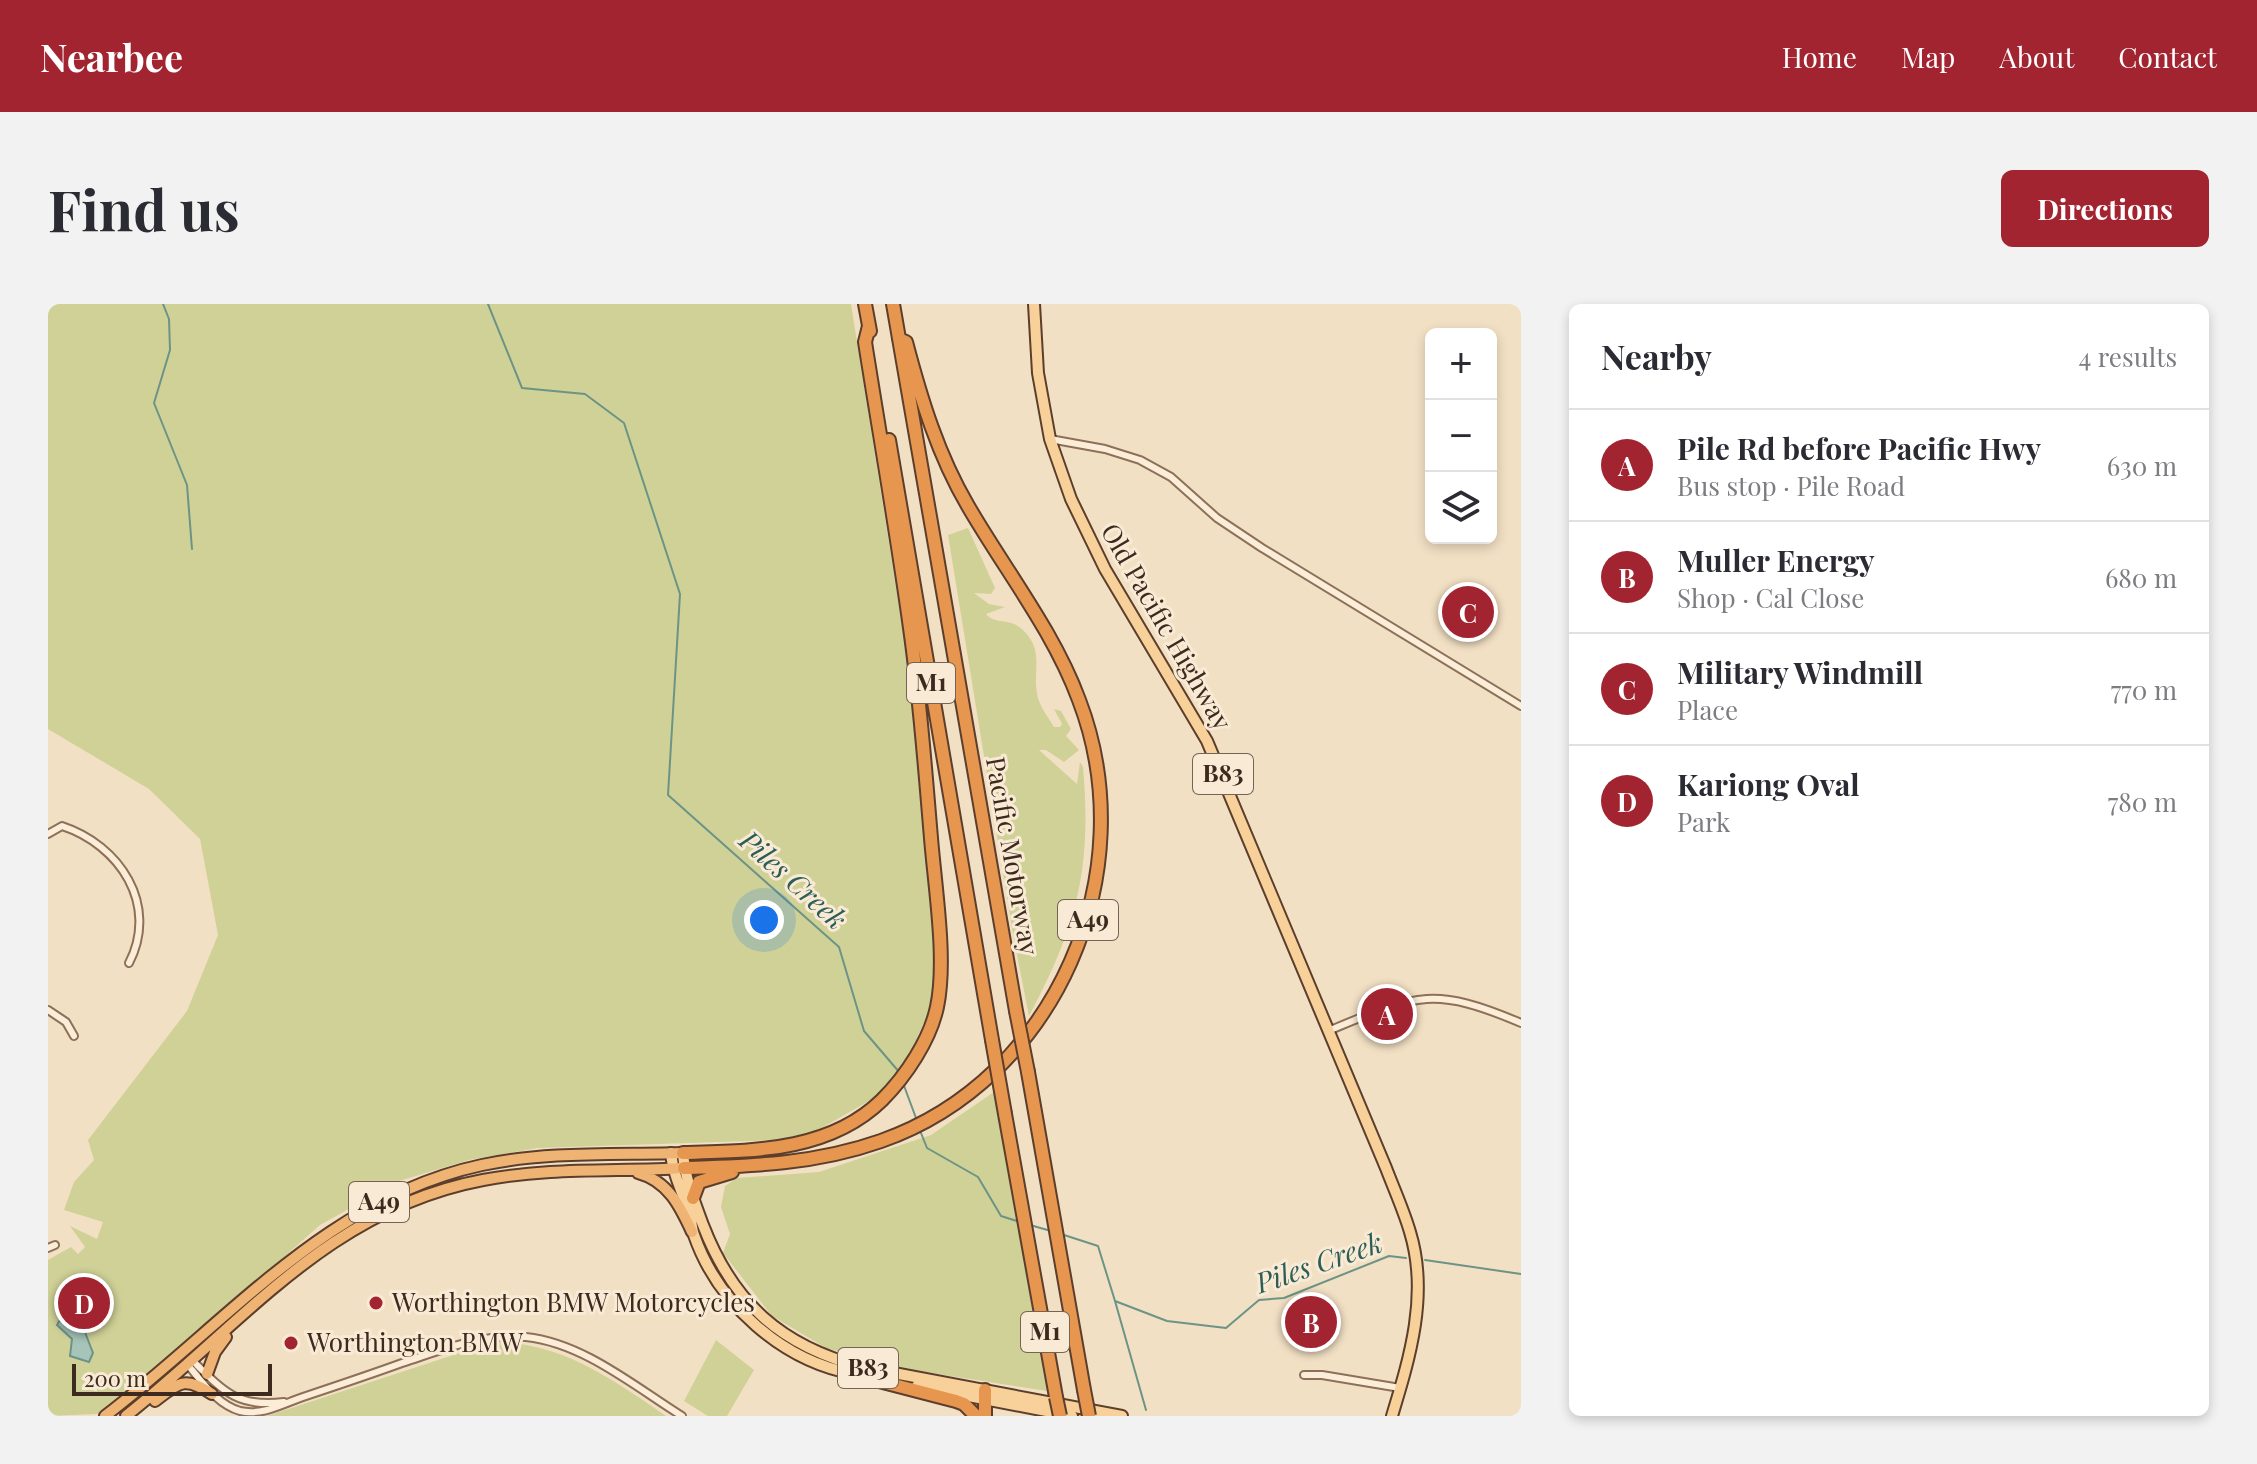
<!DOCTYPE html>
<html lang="en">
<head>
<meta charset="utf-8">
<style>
	body { margin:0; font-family:"Playfair Display",serif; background:#f2f2f3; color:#2b2b33 }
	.controls { position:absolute; right:24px; top:24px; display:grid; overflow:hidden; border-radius:12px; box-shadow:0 4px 12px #0003 }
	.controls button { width:72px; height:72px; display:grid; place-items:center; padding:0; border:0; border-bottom:2px solid #e1e1e2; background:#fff; color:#2b2b33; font:40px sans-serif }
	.scale { position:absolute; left:24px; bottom:20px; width:200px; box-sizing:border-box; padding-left:8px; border:4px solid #3d2a1e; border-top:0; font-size:22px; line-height:28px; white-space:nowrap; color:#3d2a1e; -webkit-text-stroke:6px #f8ead4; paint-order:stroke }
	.you { position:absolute; left:716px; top:616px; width:28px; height:28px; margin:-20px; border:6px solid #fff; border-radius:50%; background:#1a73e8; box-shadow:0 0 0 12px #1a73e833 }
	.badge { display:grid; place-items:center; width:52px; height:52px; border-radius:50%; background:#a22430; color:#fff; font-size:26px; font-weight:700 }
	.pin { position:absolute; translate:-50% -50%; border:4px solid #fff; box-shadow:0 2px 8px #0006 }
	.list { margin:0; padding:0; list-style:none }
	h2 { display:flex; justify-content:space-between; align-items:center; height:104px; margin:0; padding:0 32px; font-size:34px }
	h2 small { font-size:26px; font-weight:400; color:#7c7c81 }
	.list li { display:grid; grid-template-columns:52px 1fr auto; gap:24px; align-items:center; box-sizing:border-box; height:112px; padding:0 32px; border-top:2px solid #e1e1e2 }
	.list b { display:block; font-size:30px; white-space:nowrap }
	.list p { margin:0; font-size:26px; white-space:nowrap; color:#7c7c81 }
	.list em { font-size:26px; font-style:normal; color:#7c7c81 }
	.icon { flex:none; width:44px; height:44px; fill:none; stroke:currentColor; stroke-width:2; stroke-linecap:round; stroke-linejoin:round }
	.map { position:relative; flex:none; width:1473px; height:1112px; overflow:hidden; border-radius:12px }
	header { display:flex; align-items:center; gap:48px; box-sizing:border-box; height:112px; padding:0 40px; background:#a22430; color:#fff }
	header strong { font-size:38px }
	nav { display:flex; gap:44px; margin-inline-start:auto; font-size:28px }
	.intro { display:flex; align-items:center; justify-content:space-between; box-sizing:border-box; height:192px; padding:0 48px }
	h1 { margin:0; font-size:56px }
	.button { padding:20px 36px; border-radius:12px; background:#a22430; color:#fff; font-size:28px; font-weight:700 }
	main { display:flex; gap:48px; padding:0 48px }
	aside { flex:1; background:#fff; border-radius:12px; box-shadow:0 4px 12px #0003 }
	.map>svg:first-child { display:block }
</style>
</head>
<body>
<header>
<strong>Nearbee</strong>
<nav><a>Home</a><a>Map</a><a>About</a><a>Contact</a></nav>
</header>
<div class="intro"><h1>Find us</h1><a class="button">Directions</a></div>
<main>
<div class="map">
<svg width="1473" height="1112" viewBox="0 0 1473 1112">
	<rect width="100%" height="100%" fill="#f2e0c4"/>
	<path fill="#d0d197" d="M0,0h803l62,390 22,251 -4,61 -22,50 -33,41 -58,33 -39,10 -241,8 -69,12 -70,21 -79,44 -97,86 -126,103 -49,2v-156l23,-13 7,7 7,-7 -15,-21 27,13 6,-17 -39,-12 10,-28 20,-22 -6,-20 99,-129 31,-76 -18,-96 -51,-50 -101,-60z
		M920,224l27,60 -4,6 -17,-1 15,11 16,3 -19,7c11,13 27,0 43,23 13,18 4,35 8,56 1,11 11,24 17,34h6l2,-3 -8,-15 7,2 10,18 -5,7 13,14 -15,12 -18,-12h-7l38,34 3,-22 3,5c9,102 -6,159 -54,249l-16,-82 -65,-399z
		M946,788l53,299 -148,-23 -73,-20 -54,-32 -49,-63 7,-19 -9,-27 4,-21 12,-8 82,-6 112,-37z
		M668,1036l38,30 -27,46h-19l-24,-15z
		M445,1038c68,0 119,37 173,74h-399z"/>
	<path fill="#a6c4b9" stroke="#6c9486" stroke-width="2" d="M27,1005l6,1 4,5 -2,12 10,26 -4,9 -19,-6 2,-17 -15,-14 5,-9z"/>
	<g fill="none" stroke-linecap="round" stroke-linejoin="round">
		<path stroke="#6c9486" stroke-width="2" d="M115,0l6,15 1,31 -16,53 33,82 5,64
			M440,0l34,84 63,6 39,29 56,171 -12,201 171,152 25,84 36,42
			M855,779l13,35
			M871,824l8,20 51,29 23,39 19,6
			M982,921l21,6
			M1013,930l37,12 17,55 52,20 59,7 33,-28 25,-2 105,-42 17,2
			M1377,956l96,14
			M1067,997l31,109"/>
		<g stroke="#8e7059" stroke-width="10">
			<path id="minor" d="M1002,135l55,10 35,11 31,17 46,41 45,30 259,158
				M0,530l14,-8c58,19 97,79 67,137
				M0,706l18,12 8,14
				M1280,727c87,-36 104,-46 193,-8
				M0,944l7,-3
				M143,1055c32,32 46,49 93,43
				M138,1059c16,18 30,41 54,48 23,5 42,-7 63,-14 33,-11 66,-22 99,-34 40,-13 80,-30 124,-26 57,6 108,49 156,79
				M1256,1071h18l78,13"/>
		</g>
		<g stroke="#5c3e2d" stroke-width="14">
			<path id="primary" d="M986,0l4,69 12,66 21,60 34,70 102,172 179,427c8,21 18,43 24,64 19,62 0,125 -18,184
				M623,849c2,21 11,39 18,58 3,8 2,17 5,24 24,69 88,126 160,139
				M635,849c2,25 11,48 20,72 30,78 78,121 159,142l260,49
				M869,1082l155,30"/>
		</g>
		<g stroke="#5c3e2d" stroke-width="14">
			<path id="trunk" d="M590,869c30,8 42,33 54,59
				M159,1070l8,-22 11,-15
				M107,1097c25,-19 29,-25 57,-7
				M57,1112c121,-92 222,-218 377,-251 66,-14 134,-10 201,-12
				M78,1112c117,-92 202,-207 357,-236 67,-13 134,-8 201,-12"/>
		</g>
		<g stroke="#5c3e2d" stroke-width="16">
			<path id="motorway" d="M817,0l5,27
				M845,0l123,707
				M841,136l103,600
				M980,768l56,318
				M957,810l51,283
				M635,849c69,-2 146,-1 199,-53 24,-24 48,-60 55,-93 10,-47 -2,-119 -6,-169 -6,-70 -11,-140 -21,-210 -13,-95 -30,-191 -45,-286l4,-16
				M636,864c68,-2 132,-4 197,-27 176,-62 264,-269 198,-441 -26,-70 -74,-130 -111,-194 -30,-51 -47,-107 -62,-164l-7,-3
				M645,894l6,-16 33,-10
				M800,1069l108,28 8,3 12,12
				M937,1112v-26"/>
		</g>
		<use href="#minor" stroke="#fbedd8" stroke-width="6"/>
		<use href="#primary" stroke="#f7d199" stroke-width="10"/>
		<use href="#trunk" stroke="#efb474" stroke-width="10"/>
		<use href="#motorway" stroke="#e7964f" stroke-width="12"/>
		<g stroke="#5c3e2d" stroke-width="16" stroke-linecap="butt">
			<path id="motorway-bridge" d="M968,707l12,61
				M944,736l13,74
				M1036,1086l5,26
				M1008,1093l4,19"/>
		</g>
		<use href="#motorway-bridge" stroke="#e7964f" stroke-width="12"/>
	</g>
	<g fill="#a22430" stroke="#f8ead4" stroke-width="3">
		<circle cx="328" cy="999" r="8"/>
		<circle cx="243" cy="1039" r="8"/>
	</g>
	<g text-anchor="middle" stroke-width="6" stroke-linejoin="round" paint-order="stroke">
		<g fill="#f8ead4" stroke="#756455" stroke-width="2">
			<rect x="859" y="359" width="48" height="40" rx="6"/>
			<rect x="1145" y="450" width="60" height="40" rx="6"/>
			<rect x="1010" y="596" width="60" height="40" rx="6"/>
			<rect x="301" y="878" width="60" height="40" rx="6"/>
			<rect x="973" y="1008" width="48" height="40" rx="6"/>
			<rect x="790" y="1044" width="60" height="40" rx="6"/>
		</g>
		<g font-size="24" font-weight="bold" fill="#3d2a1e">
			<text x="883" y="387">M1</text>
			<text x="1175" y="478">B83</text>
			<text x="1040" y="624">A49</text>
			<text x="331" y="906">A49</text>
			<text x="997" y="1036">M1</text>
			<text x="820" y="1072">B83</text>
		</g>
		<g font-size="26" fill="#3d2a1e" stroke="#f8ead4">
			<text transform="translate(1118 323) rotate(60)" y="9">Old Pacific Highway</text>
			<text transform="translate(964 552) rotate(80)" y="9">Pacific Motorway</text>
		</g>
		<g font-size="26" fill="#3d2a1e" stroke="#f8ead4" text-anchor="start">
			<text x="344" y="1008">Worthington BMW Motorcycles</text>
			<text x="259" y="1048">Worthington BMW</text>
		</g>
		<g font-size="28" font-style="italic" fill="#2c5e56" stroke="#f8ead4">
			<text transform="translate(745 576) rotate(42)" y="10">Piles Creek</text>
			<text transform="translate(1271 959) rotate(-19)" y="10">Piles Creek</text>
		</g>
	</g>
</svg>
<div class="controls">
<button>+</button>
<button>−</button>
<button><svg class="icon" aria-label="layers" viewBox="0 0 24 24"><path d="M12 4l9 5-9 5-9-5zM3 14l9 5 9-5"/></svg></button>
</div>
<div class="scale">200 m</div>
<div class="you"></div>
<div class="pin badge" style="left:1339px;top:710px">A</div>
<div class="pin badge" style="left:1263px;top:1018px">B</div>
<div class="pin badge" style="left:1420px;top:308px">C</div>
<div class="pin badge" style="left:36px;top:999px">D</div>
</div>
<aside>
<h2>Nearby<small>4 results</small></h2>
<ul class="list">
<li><span class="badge">A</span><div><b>Pile Rd before Pacific Hwy</b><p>Bus stop · Pile Road</p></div><em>630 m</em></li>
<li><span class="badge">B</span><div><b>Muller Energy</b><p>Shop · Cal Close</p></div><em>680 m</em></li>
<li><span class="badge">C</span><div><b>Military Windmill</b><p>Place</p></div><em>770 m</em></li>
<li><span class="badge">D</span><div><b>Kariong Oval</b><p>Park</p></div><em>780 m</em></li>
</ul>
</aside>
</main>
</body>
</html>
